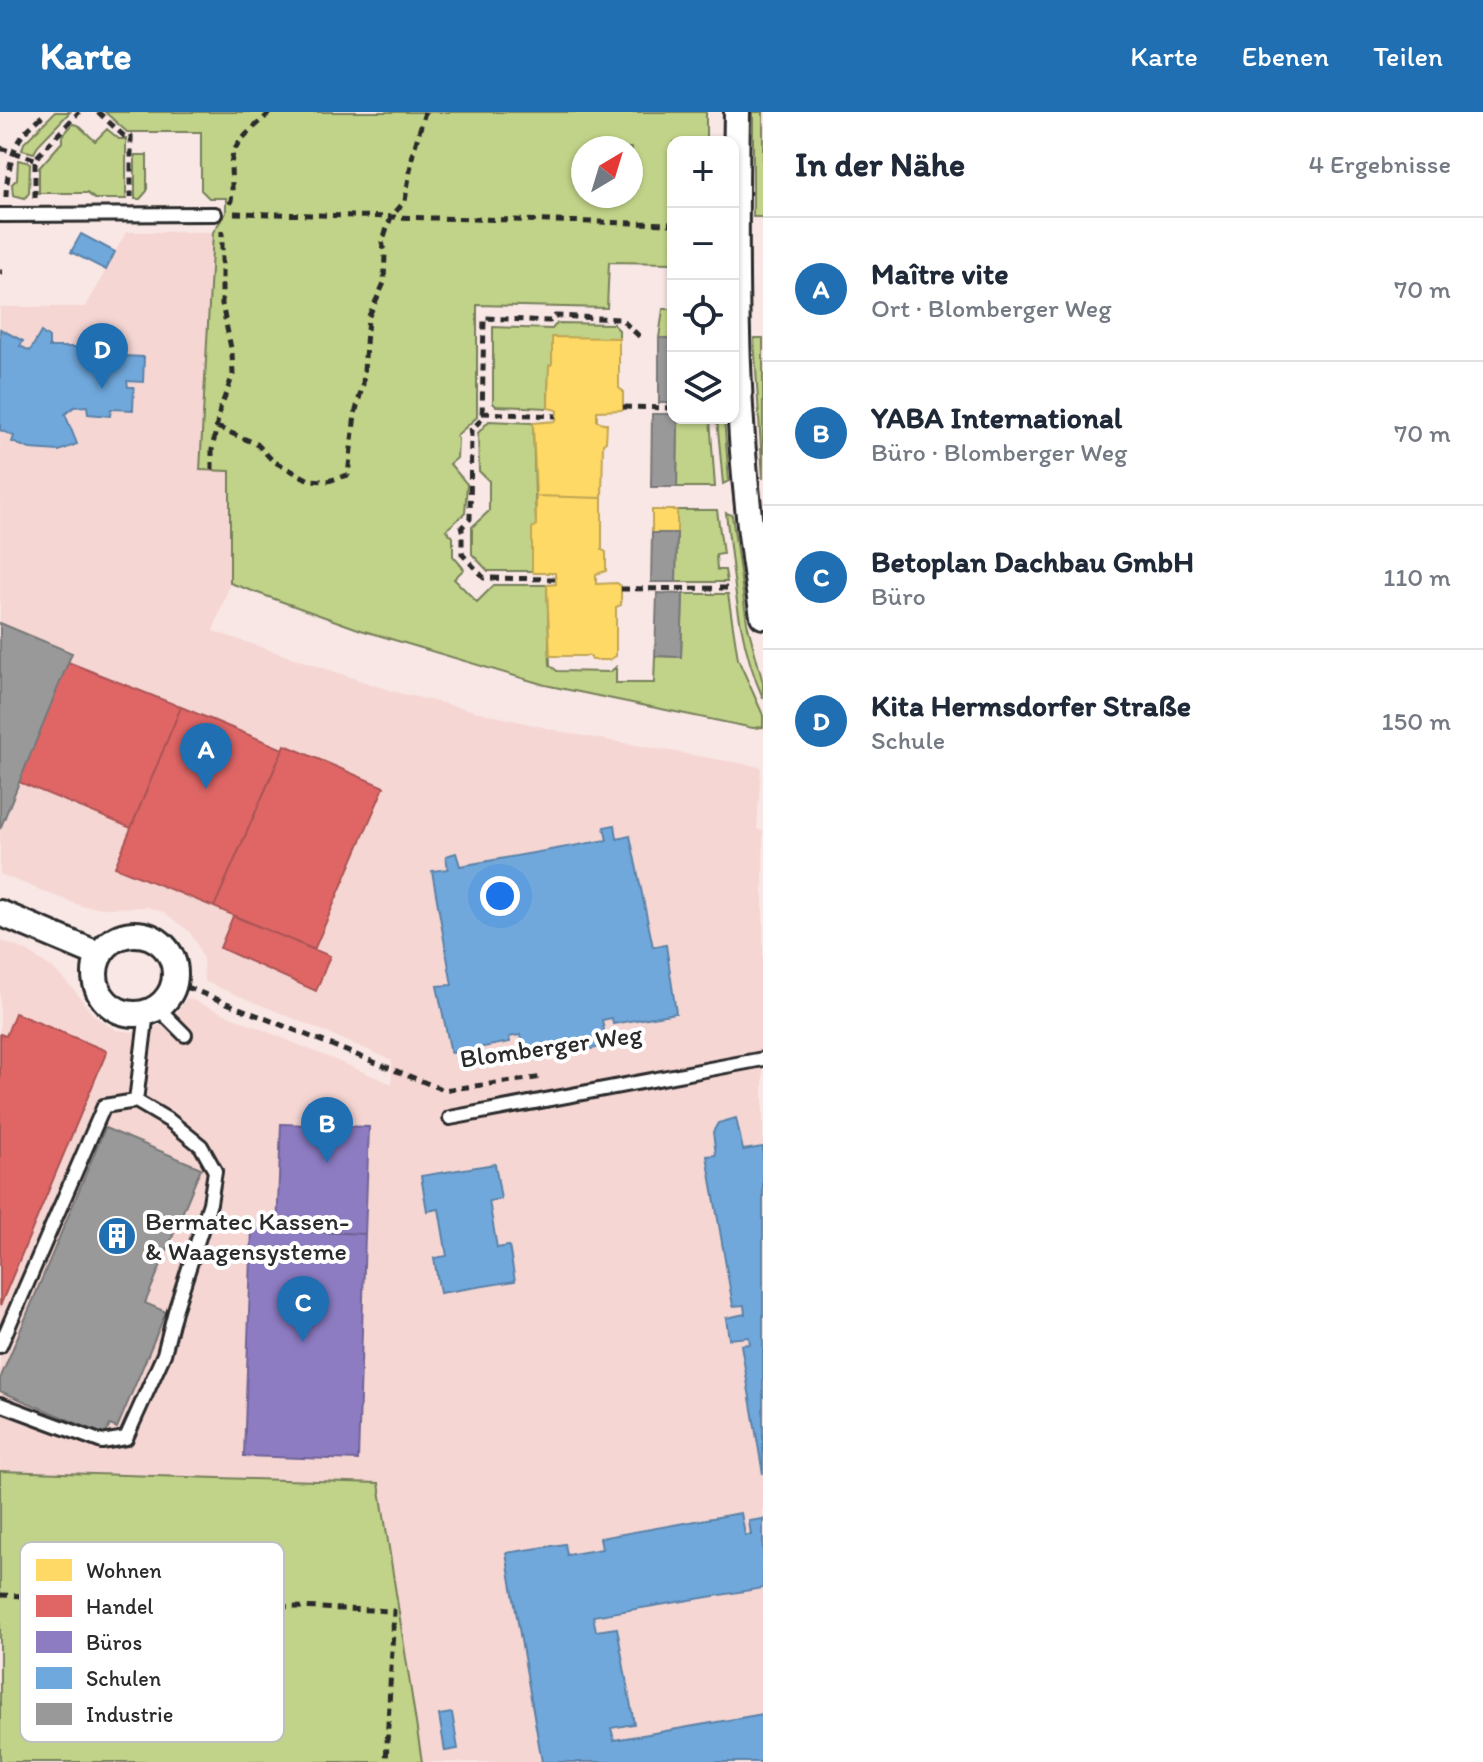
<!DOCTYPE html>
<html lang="de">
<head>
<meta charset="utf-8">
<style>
	body { margin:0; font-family:Itim,sans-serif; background:#f2f2f3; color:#1f2937 }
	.controls { position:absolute; right:24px; top:24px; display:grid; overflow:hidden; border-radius:16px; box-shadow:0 2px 6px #0004 }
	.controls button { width:72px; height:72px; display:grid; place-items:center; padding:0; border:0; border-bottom:2px solid #e0e1e3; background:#fff; color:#1f2937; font:40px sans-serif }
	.compass { position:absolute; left:571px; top:24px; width:72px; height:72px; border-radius:50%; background:#fff; box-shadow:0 2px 6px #0004; rotate:38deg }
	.you { position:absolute; left:500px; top:784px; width:28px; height:28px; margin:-20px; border:6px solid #fff; border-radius:50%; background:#1a73e8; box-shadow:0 0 0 12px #1a73e833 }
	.badge { display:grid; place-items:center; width:52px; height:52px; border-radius:50%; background:#1f6fb2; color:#fff; font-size:26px; font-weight:700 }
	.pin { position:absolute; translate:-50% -66px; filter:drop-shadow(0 2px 4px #0008) }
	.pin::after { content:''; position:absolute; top:42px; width:28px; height:24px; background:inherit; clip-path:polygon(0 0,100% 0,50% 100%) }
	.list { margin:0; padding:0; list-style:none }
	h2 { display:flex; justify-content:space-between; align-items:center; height:104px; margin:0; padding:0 32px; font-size:34px }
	h2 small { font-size:26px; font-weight:400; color:#747a83 }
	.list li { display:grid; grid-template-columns:52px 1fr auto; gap:24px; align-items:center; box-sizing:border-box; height:144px; padding:0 32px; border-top:2px solid #e0e1e3 }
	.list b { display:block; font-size:30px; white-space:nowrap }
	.list p { margin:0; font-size:26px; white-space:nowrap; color:#747a83 }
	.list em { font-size:26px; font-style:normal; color:#747a83 }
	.icon { flex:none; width:44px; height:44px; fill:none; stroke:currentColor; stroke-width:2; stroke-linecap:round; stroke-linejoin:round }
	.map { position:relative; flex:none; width:763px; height:1650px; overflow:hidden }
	header { display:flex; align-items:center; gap:48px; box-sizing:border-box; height:112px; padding:0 40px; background:#1f6fb2; color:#fff }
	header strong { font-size:38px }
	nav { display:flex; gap:44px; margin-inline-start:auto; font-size:28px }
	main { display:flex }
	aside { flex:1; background:#fff }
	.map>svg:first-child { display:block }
</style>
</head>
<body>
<header>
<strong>Karte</strong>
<nav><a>Karte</a><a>Ebenen</a><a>Teilen</a></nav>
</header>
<main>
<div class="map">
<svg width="763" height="1650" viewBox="0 0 763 1650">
	<rect width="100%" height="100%" fill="#f9e7e5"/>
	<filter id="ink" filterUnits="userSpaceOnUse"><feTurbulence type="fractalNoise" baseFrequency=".0125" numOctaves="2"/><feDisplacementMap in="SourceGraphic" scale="16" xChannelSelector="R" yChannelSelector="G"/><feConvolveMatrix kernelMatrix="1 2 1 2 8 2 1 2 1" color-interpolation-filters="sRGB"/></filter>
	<g filter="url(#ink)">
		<path fill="#f5d6d3" d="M126,120h87l-13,237 30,2v112l-17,48 182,61 172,41 194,34 -4,62 6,2v931h-341l-43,-279 -379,-12v-531l27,11 27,18 21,22 19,25 22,14 23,3 12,-3 21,-12 15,-20 205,86v-24l-188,-79 -1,-22 -6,-15 -8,-13 -26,-19 -16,-5 -40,1 -26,-2 -81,-32v-567h86z"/>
		<path fill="#c1d388" stroke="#767f5a" stroke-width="2" fill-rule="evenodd" d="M55,0h15l-31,32 -5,9 -12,-3 2,-7z
			M105,0h601v30h-33v121l-64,-1 -2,46 -130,-3v112l-21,19 2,3 -1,19 -7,6 17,20 -2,29 -19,17 7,7v19l11,13 -10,10 23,23 17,-17h53l3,80 7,6 53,1 6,-5v16h38l1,-27 26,1 2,-63h45l10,65 25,56v12l-10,1 -208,-43 -184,-55 -131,-47v-112l-30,-1 13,-238 13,-19v-15h-17l-8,-8v-58h-74zM583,36h48v48h-48z
			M753,0h10v105h-10z
			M73,12l5,1 17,16 12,-12 12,10h7v60h-31l-8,-6h-48v-25l23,-26v-6z
			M135,43h12v36l-7,8h-5z
			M18,48l12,3 -1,30 -4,5 -12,-3 -1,-11 5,-5z
			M663,197h10v29h-14z
			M557,211l56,1 6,6v8h-67v26l-3,2 -1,42 -52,-2 -3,-3v-76l59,2z
			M754,226h9v141z
			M678,306h32l5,69h-38z
			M717,306h7l5,63 -6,3z
			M489,309l44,2 3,103 -4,3v42h-44l-16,-17v-27l17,-16v-30l-10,-10 -1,-38z
			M677,398h40l6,44 -7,1 1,15h8l2,12h-51z
			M726,401l6,2 15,108 16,60v15c-26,-58 -29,-123 -37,-185z
			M0,1359l379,12 43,279h-422z"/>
		<path fill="#ffd966" stroke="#bfa554" stroke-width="2" d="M552,225l67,1v50l4,3v19l-26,1v10l10,3 -1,18 -3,2 -1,54 -66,-2 -3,-73 23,-2 1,-11 -9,-2 1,-42 3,-2z
			M536,384l66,2v52l4,2v19l-10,3v10l21,-1 4,3v19l-5,2v49l-7,4h-17l-2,-4h-40l-3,-71 9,-1 -1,-11h-21l-2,-2v-43l4,-2z
			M652,398h25v23h-25z"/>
		<path fill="#e06666" stroke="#aa5454" stroke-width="2" d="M68,550l113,45 -50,121 -112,-46z
			M181,595l102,42 -69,158 -99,-40z
			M285,633l99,42 -70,163 -100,-43z
			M233,804l97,40 -14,35 -96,-43z
			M15,901l92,38 -107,255v-272l6,2z"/>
		<path fill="#8e7cc3" stroke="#706495" stroke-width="2" d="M281,1012l88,3 -4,107 -88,-3z
			M252,1116l113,6 -7,226 -114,-4z"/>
		<path fill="#6fa8dc" stroke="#5b82a7" stroke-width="2" d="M81,122l34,18 -9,18 -35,-18z
			M0,217l23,12 -3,5 10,5 11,-19 8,6v9h32l1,-6 22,1 1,6h18l1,8 20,1 -1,25 -16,-1 1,6h6l-1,23 -22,-1 -1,7 -22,-2 -1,-8 -13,1 -9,7 12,30 -18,7 -29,-2 -18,-7 2,-6 -14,-6z
			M615,713l2,14 13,-3 23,111 13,-2 10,68 -63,11 -1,-6 -10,2 5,26 -82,15 -5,-26 -11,2 1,5 -59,11 -14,-67 15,-1 -20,-114 16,-2 -2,-13 10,-3 4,13 147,-26 -3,-13z
			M736,1006l7,32 20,-3v327l-22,-129 9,-1 -1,-7 -20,2 -3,-21 19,-4 -1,-9 -11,1 -26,-150 9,-1 -3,-23 5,-9z
			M495,1052l6,35 -12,2 8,47 12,-2 6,35 -75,12 -6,-35 13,-2 -8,-47 -12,2 -6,-35z
			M741,1401l4,22h6l-2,-14 14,-2v69l-170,28 3,15 21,-3 17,96 -23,4 3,12 149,-26v48h-221l-36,-209 59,-9 2,11 35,-6 -2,-11z
			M452,1601l6,36 -13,2 -6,-36z"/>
		<path fill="#999" stroke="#787878" stroke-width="2" d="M659,226h14v65h-14z
			M652,302h21v4h5l-1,69h-26z
			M652,421h25l-1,49h-25z
			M657,481l26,1 -2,63 -26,-1z
			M0,511l72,30 -72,176z
			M105,1016l96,40 -56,135 21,9 -49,116 -7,-3 -5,10 -105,-44v-12z"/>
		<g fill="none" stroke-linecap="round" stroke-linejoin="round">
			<g stroke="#2b2b2b" stroke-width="18">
				<path id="service" d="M0,103l215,-1
					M157,895l28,28
					M136,989l11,-89
					M450,1006l313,-59
					M0,1234l104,-240 32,-5 34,20 31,25 14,25 -5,32 -35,108 -11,43 -38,84 -24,4 -102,-38"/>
			</g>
			<g stroke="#2b2b2b" stroke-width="30">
				<path id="minor" d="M737,0c-3,168 -3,338 26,504
					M0,801l100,42
					M95 862a40 40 0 1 1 80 0a40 40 0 1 1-80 0Z"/>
			</g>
			<path stroke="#2b2b2b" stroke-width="5" stroke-dasharray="8 6" stroke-linecap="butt" d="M98,0l26,24h7v61
				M0,36l35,11
				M6,85c0,-15 5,-43 13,-57 6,-10 19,-19 27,-28
				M35,86v-39l44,-47
				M230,92c5,-15 -1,-31 2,-46 4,-20 26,-32 38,-46
				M234,101l439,11
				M0,160h2
				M623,295l50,1
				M482,301l74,3
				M217,315l40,17 16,17 36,19 19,1 20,-6 7,-61 8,-30 5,-66 16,-35 1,-29 -3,-12 9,-25 14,-16 8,-48 12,-41
				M212,358v-20l8,-41 13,-34 -1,-22 -10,-49v-73
				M555,467l-71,-1 -22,-24v-27l8,-8 1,-89 11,-11 2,-101 66,3 5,-5 66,3 19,18
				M621,477l111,-1
				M174,870l270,108 99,-13
				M0,1483l394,16 -8,151"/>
			<use href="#service" stroke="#fff" stroke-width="12"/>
			<use href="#minor" stroke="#fff" stroke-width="24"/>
		</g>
	</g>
	<defs>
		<g id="building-disc" transform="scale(2)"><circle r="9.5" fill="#1f6fb2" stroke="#fff"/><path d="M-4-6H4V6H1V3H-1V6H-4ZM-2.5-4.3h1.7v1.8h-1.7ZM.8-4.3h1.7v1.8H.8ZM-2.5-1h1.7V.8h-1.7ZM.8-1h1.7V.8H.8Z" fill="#fff"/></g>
	</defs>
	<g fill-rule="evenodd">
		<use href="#building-disc" x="117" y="1124"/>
	</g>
	<g text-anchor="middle" stroke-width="8" stroke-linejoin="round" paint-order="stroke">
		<g font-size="26" fill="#2b2b2b" stroke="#fff">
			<text transform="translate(551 934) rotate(-8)" y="9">Blomberger Weg</text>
		</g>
		<g font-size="26" fill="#2b2b2b" stroke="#fff" text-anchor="start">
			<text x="145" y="1118">Bermatec Kassen-<tspan x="145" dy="30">&amp; Waagensysteme</tspan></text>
		</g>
	</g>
	<rect x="20" y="1430" width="264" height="200" rx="12" fill="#fff" stroke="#bfbfbf" stroke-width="2"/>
	<rect x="36" y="1447" width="36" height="22" fill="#ffd966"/>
	<rect x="36" y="1483" width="36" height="22" fill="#e06666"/>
	<rect x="36" y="1519" width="36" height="22" fill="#8e7cc3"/>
	<rect x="36" y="1555" width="36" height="22" fill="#6fa8dc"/>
	<rect x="36" y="1591" width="36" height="22" fill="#999"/>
	<g font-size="22" fill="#2b2b2b">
		<text x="86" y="1466">Wohnen</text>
		<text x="86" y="1502">Handel</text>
		<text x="86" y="1538">Büros</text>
		<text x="86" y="1574">Schulen</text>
		<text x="86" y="1610">Industrie</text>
	</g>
</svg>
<div class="controls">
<button>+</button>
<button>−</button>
<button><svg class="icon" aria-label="locate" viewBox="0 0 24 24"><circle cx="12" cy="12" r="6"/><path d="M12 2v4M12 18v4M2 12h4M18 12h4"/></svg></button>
<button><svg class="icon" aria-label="layers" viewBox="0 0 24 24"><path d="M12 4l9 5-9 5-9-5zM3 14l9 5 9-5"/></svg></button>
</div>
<svg class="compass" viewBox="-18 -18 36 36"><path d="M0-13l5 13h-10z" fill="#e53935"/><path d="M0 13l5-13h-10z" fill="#747a83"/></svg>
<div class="you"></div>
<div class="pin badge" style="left:206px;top:677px">A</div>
<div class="pin badge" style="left:327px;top:1051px">B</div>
<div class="pin badge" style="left:303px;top:1230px">C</div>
<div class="pin badge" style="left:102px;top:277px">D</div>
</div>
<aside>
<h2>In der Nähe<small>4 Ergebnisse</small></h2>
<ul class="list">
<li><span class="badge">A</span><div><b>Maître vite</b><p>Ort · Blomberger Weg</p></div><em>70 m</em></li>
<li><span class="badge">B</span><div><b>YABA International</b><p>Büro · Blomberger Weg</p></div><em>70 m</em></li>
<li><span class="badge">C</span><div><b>Betoplan Dachbau GmbH</b><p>Büro</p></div><em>110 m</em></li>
<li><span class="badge">D</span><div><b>Kita Hermsdorfer Straße</b><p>Schule</p></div><em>150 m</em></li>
</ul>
</aside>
</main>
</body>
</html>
